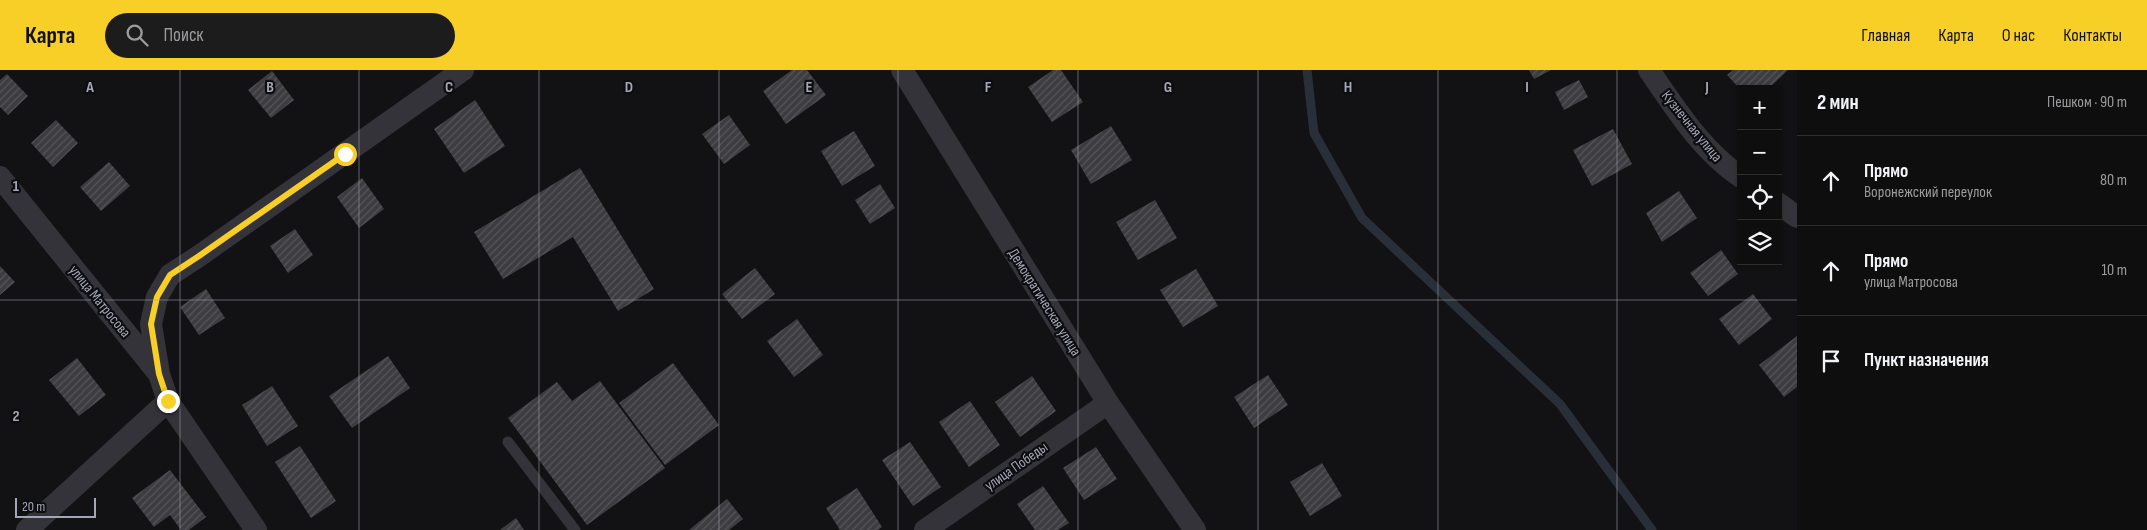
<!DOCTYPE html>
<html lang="ru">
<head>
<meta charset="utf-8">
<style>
	body { margin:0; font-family:"Sofia Sans Condensed",sans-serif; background:#1c1c1d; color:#f1f3f6 }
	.controls { position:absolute; right:15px; top:15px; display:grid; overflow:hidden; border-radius:0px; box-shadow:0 1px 4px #0004 }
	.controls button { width:45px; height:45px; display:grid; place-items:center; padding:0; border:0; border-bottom:1px solid #2e2e2f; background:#0e0e0f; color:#f1f3f6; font:25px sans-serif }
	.scale { position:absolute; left:15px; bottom:12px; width:81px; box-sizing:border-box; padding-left:5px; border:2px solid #a3a6b5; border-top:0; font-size:14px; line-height:18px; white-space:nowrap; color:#a3a6b5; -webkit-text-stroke:4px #0d0d0f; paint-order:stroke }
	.stop { position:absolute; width:15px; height:15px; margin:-11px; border:4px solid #f8cf26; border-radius:50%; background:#fff }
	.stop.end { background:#f8cf26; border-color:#fff; box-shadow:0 1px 5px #0008 }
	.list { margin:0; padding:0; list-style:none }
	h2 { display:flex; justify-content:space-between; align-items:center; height:65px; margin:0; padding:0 20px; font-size:21px }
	h2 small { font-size:16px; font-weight:400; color:#9b9c9e }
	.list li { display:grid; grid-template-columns:32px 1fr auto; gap:15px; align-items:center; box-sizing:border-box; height:90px; padding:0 20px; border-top:1px solid #2e2e2f }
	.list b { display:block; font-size:19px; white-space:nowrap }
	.list p { margin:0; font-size:16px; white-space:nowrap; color:#9b9c9e }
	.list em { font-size:16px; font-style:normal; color:#9b9c9e }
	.icon { flex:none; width:28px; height:28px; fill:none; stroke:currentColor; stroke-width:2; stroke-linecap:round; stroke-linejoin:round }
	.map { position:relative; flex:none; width:1797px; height:460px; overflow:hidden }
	header { display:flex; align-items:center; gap:30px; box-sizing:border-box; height:70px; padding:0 25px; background:#f8cf26; color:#111 }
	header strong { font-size:24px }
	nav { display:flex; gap:28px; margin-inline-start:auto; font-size:18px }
	.search { width:350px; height:45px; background:#1c1c1d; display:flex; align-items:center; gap:12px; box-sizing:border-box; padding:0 18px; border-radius:28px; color:#9b9c9e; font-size:19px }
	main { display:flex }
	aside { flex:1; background:#0e0e0f }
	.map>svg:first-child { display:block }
</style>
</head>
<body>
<header>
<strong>Карта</strong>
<div class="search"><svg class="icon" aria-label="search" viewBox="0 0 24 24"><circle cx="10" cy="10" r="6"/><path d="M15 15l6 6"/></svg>Поиск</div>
<nav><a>Главная</a><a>Карта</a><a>О нас</a><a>Контакты</a></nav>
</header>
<main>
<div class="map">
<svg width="1797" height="460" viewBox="0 0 1797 460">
	<defs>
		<pattern id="building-hatch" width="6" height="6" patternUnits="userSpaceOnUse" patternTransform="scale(1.25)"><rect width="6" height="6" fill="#3c3c41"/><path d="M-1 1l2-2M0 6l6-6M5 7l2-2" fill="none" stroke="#55555a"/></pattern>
	</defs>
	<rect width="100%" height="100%" fill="#121214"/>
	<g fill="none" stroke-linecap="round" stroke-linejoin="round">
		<path stroke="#282f38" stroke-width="9" d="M1307,0l7,63 48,85 198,186 92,126"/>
	</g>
	<path fill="url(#building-hatch)" d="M792,0h15l19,25 -40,29 -23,-33z
		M1053,0h8l22,32 -31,20 -24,-35z
		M1529,0h22l-17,9z
		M1733,0h55l-20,19h-28l-13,-14z
		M272,1l22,29 -23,18 -23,-28z
		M7,4l21,22 -20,19 -8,-8v-27z
		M1579,10l9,17 -24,13 -9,-18z
		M475,30l30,46 -41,27 -30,-44z
		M729,45l21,30 -26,19 -22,-30z
		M56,50l22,23 -25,24 -22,-24z
		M1111,56l21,34 -41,24 -20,-34z
		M1613,59l19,35 -40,22 -19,-36z
		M854,61l21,35 -33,20 -21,-35z
		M109,92l21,24 -29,25 -21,-24z
		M580,98l74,121 -36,22 -45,-74 -70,42 -29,-47z
		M362,108l22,31 -25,19 -22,-31z
		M880,114l15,24 -25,16 -15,-24z
		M1679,121l18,27 -35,24 -16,-29z
		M1155,130l22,38 -39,22 -22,-38z
		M295,159l18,26 -25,18 -18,-27z
		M1721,180l17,24 -30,22 -18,-23z
		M0,196l15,16 -15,13z
		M755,198l20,26 -33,25 -20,-25z
		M1196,199l22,37 -35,21 -23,-37z
		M206,219l19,29 -26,17 -19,-28z
		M1753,224l19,25 -33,26 -20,-26z
		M797,249l26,36 -29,22 -27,-36z
		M1797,266v51l-13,10 -25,-32z
		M388,286l22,32 -58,40 -23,-32z
		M77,288l29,37 -27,21 -30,-36z
		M673,293l46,62 -54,40 -46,-62z
		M1268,305l20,30 -34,23 -20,-31z
		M1032,306l24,35 -36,26 -25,-35z
		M600,311l65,87 -78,57 -79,-107 49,-36 15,19z
		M272,316l26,40 -31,20 -25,-41z
		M970,331l30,44 -31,22 -30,-45z
		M910,372l31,45 -28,19 -31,-46z
		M300,376l36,55 -25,17 -36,-56z
		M1096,377l21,32 -33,21 -21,-32z
		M1322,393l20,33 -32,20 -20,-34z
		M170,400l36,47 -17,13h-8l-11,-15 -16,12 -22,-29z
		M1043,416l26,37 -11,7h-23l-18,-26z
		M857,418l25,39 -4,3h-38l-14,-22z
		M727,429l16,20 -14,11h-40z
		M516,448l8,12h-24z"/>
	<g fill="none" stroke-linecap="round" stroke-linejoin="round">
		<path stroke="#333339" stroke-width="11" d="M508,372l67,88"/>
		<path stroke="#333339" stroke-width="22" d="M902,0l206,333 87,127
			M1649,0c26,38 53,81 92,107
			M0,107l159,197 9,27 88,129
			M1778,133l19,14
			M159,304l-8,-50 6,-27 13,-22 29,-19 264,-186
			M27,460l141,-129
			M925,460l183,-127"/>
	</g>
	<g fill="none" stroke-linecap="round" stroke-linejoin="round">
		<path stroke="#f8cf26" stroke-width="6" d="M168,331l-9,-27 -8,-50 6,-27 13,-22 29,-19 146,-102"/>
	</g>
	<path fill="none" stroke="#a3a6b5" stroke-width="1" stroke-opacity="0.55" d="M180,0v460M359,0v460M539,0v460M719,0v460M898,0v460M1078,0v460M1258,0v460M1438,0v460M1617,0v460M0,230h1797"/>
	<g text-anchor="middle" stroke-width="4.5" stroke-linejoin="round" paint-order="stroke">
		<g font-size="15" fill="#a3a6b5" stroke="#0d0d0f">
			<text transform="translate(1692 56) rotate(51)" y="5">Кузнечная улица</text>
			<text transform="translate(100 231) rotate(51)" y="5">улица Матросова</text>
			<text transform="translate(1045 232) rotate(58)" y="5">Демократическая улица</text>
			<text transform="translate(1016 396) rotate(-35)" y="5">улица Победы</text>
		</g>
	</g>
	<g font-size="16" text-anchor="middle" font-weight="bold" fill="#a3a6b5" stroke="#0d0d0f" stroke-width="4.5" stroke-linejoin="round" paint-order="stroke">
		<text x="90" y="22">A</text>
		<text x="270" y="22">B</text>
		<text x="449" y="22">C</text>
		<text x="629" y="22">D</text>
		<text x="809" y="22">E</text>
		<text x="988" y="22">F</text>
		<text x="1168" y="22">G</text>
		<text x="1348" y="22">H</text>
		<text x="1527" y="22">I</text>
		<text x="1707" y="22">J</text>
		<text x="16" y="121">1</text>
		<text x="16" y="351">2</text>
	</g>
</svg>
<div class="controls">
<button>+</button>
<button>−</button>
<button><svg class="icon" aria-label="locate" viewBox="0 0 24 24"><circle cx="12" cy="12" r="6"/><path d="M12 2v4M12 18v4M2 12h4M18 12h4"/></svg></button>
<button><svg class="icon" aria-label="layers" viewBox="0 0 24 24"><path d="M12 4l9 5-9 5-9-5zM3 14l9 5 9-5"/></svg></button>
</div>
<div class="scale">20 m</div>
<div class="stop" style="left:345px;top:84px"></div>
<div class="stop end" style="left:168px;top:331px"></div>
</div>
<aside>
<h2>2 мин<small>Пешком · 90 m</small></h2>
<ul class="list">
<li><svg class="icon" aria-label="ahead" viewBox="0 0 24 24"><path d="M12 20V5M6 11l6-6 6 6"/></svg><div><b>Прямо</b><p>Воронежский переулок</p></div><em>80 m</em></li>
<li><svg class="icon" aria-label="ahead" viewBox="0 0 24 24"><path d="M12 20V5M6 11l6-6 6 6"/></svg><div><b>Прямо</b><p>улица Матросова</p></div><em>10 m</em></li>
<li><svg class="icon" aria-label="arrive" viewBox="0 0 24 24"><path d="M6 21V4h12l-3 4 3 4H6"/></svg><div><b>Пункт назначения</b></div></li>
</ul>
</aside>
</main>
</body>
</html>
